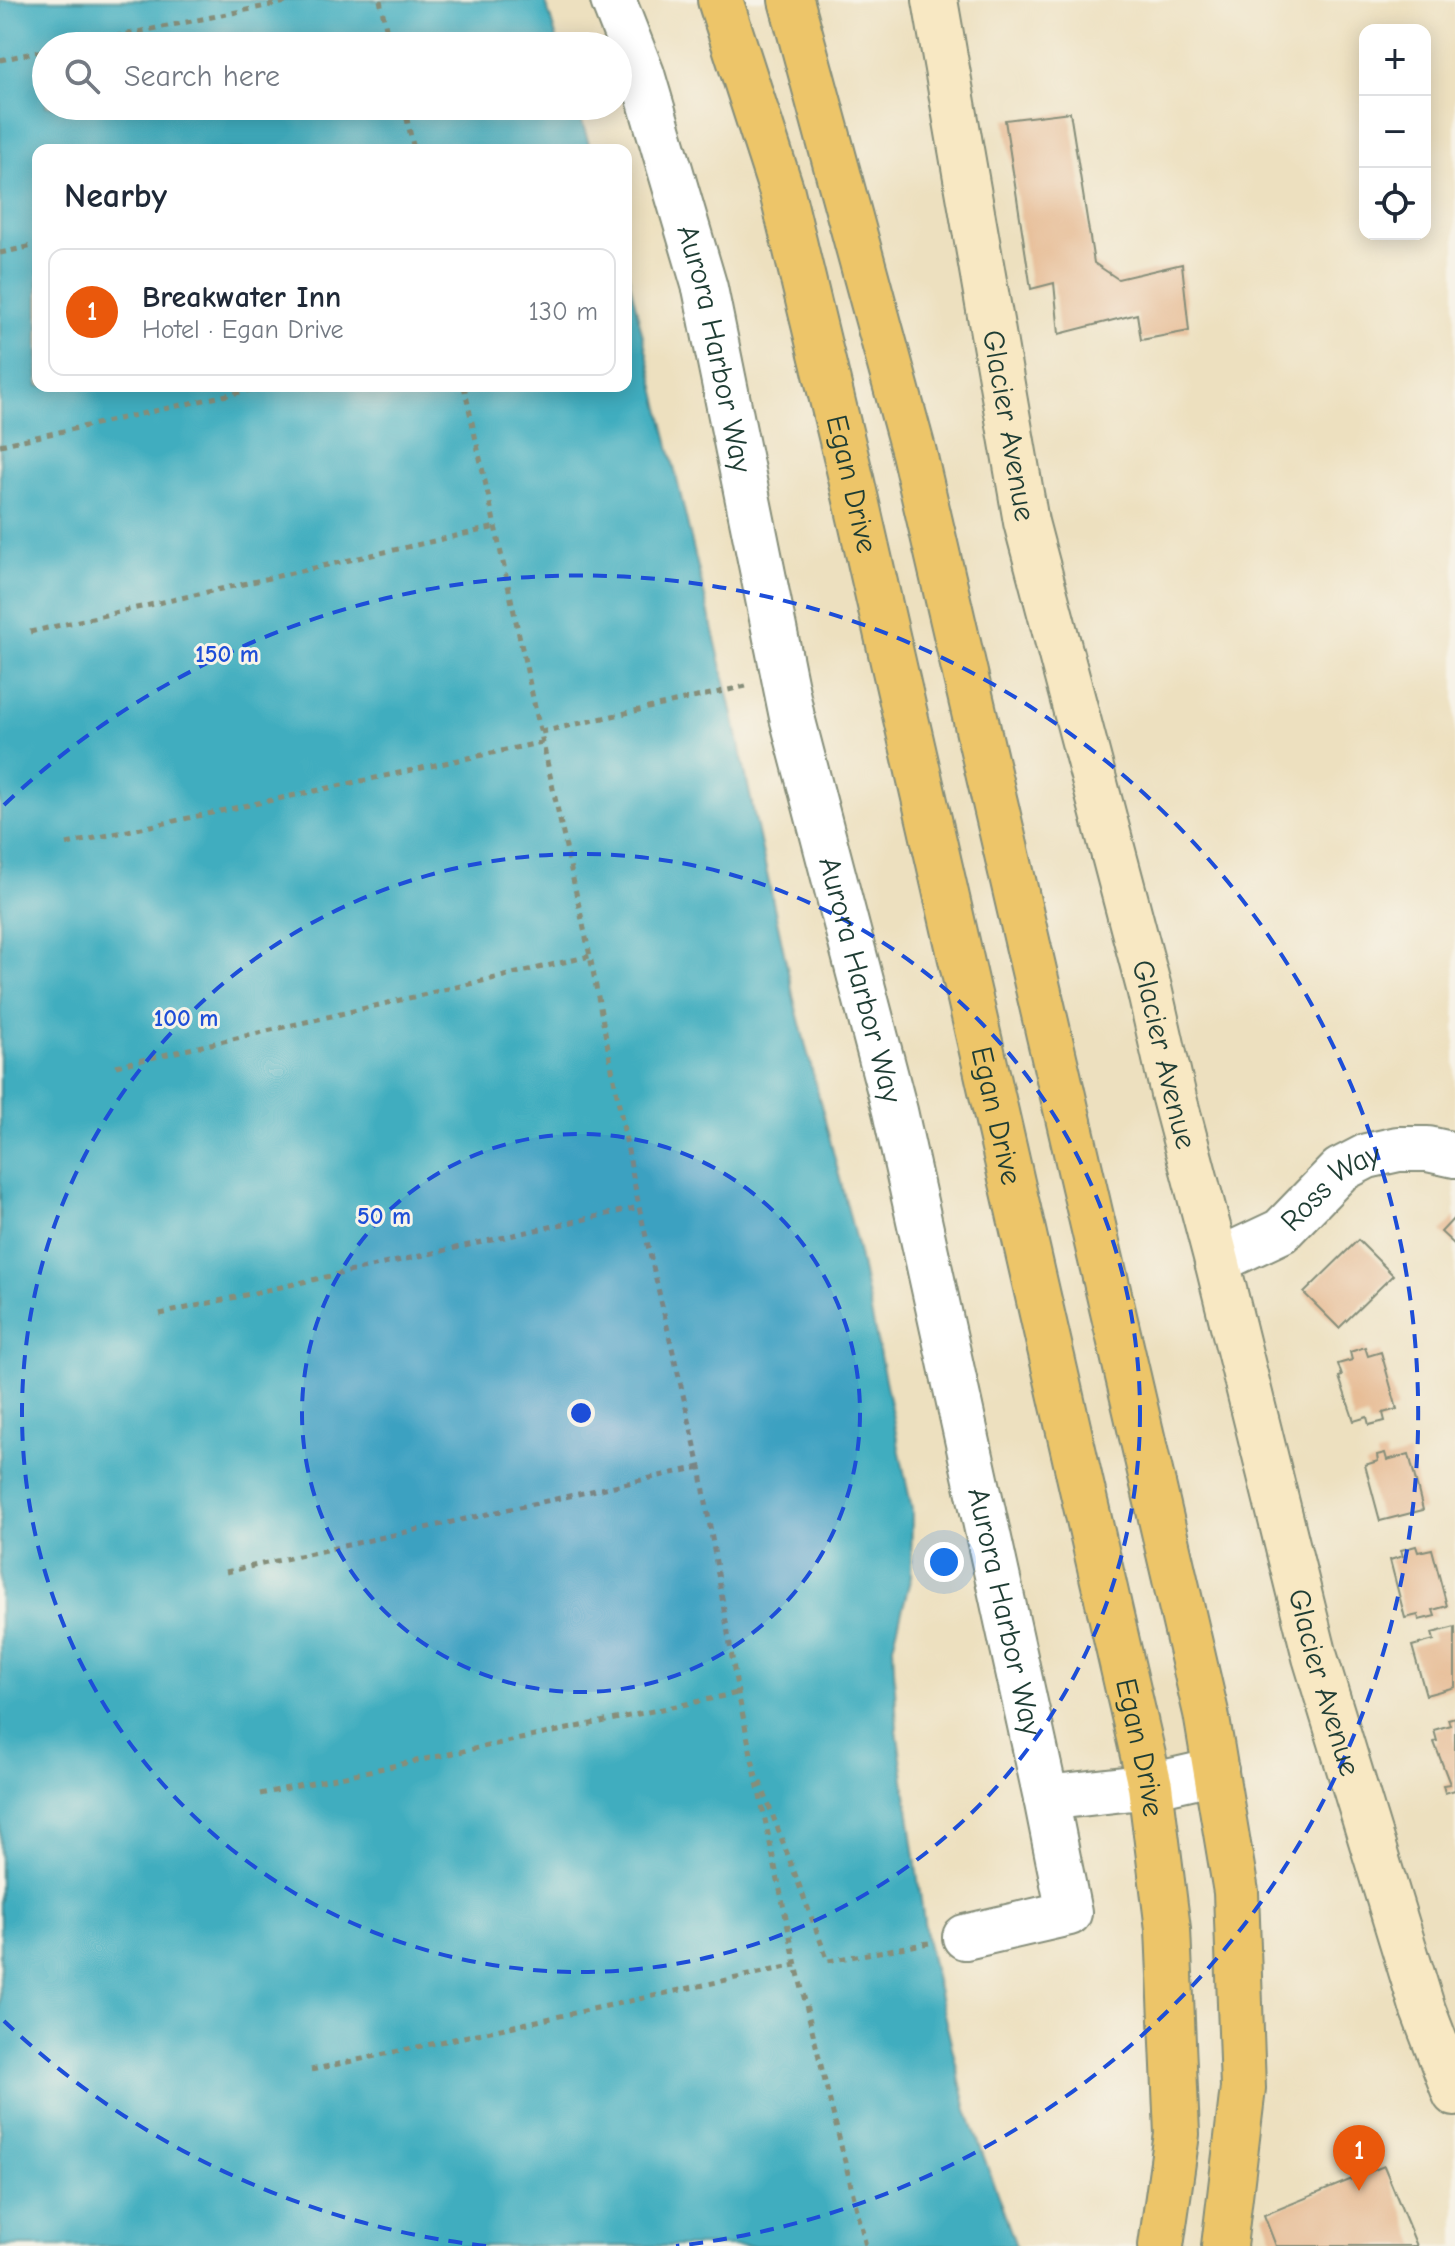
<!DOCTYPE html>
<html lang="en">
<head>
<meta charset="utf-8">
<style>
	body { margin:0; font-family:"Comic Neue",sans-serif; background:#f2f2f3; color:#1f2937 }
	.controls { position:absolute; right:24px; top:24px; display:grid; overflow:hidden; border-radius:16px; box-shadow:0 4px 20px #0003 }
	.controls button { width:72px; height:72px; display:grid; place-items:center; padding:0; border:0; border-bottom:2px solid #e0e1e3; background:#fff; color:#1f2937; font:40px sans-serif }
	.you { position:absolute; left:944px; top:1562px; width:28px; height:28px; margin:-20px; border:6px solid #fff; border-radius:50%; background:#1a73e8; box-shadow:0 0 0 12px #1a73e833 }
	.badge { display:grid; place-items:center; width:52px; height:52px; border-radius:50%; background:#ea580c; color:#fff; font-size:26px; font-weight:700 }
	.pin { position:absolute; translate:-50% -66px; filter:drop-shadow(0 2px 4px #0008) }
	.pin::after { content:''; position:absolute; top:42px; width:28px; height:24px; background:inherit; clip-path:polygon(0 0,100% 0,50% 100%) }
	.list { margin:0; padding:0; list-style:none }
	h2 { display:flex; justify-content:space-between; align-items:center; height:104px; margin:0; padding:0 32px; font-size:34px }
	h2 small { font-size:26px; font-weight:400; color:#747a83 }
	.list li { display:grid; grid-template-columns:52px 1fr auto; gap:24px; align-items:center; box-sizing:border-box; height:128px; margin:0 16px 16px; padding:0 16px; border:2px solid #e0e1e3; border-radius:16px }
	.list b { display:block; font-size:30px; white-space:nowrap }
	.list p { margin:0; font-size:26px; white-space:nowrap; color:#747a83 }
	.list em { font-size:26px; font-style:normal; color:#747a83 }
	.icon { flex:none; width:44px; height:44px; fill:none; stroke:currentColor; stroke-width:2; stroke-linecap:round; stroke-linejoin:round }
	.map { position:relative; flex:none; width:1455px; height:2246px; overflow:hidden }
	.search { position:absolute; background:#fff; box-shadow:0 4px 20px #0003; left:32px; top:32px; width:600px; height:88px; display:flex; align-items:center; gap:20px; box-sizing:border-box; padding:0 28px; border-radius:44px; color:#747a83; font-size:30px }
	.panel { position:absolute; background:#fff; box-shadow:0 4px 20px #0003; left:32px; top:144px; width:600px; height:248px; border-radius:16px }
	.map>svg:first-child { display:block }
</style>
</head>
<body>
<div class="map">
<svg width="1455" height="2246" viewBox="0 0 1455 2246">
	<rect width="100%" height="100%" fill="#f7f3e8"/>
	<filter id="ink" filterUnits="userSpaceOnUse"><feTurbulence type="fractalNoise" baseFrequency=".0125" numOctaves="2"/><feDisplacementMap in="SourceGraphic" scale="16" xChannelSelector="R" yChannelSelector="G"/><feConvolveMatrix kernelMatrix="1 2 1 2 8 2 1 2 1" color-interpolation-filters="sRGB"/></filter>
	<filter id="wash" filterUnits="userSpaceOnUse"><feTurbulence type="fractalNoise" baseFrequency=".006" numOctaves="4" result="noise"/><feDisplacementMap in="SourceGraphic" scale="32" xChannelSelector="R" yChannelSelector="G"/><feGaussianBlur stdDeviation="1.8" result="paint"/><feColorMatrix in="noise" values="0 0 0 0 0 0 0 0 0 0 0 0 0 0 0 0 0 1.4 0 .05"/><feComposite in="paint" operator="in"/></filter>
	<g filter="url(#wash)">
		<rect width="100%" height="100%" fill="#ede0bf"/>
		<path fill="#41adbf" stroke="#30757a" stroke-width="2" d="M0,0h545l14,46h-513v60h531l14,44h-553v236h588v-120l104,436 65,302 62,241 55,265 -1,66 -18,70 4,84 30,213 40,167 49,136h-1016z"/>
		<g id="blocks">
			<path fill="#e6ba92" d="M1070,112l24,151 24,16 64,-15 7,67 -48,9 -4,-26 -78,20 -5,-51 -23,6 -26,-169z
				M1455,1217v28l-14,-13z
				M1358,1240l35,35 -54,53 -35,-35z
				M1365,1347l3,9 13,-4 16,57 -14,4 2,8 -16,4 -2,-8 -13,4 -15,-44 3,-1 -4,-12 14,-4 -2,-8z
				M1385,1453l2,7 22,-6 14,56 -43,11 -15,-56 13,-4 -1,-6z
				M1416,1546l2,6 14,-3 15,57 -14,4 2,6 -16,4 -1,-5 -13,3 -15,-58 13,-4 -2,-6z
				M1455,1627v60l-29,8 -14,-49 22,-6 -2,-7z
				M1455,1717v73l-10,3 -2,-8 7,-1 -16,-42 3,-1 -3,-11 16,-5 -2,-6z
				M1384,2166l33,80h-141l-12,-31z"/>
		</g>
	</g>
	<g filter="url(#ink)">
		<use href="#blocks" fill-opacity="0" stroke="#868e7a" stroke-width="2"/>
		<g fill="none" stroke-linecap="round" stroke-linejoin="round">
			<g stroke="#868e7a" stroke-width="48">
				<g id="street">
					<path id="s1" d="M613,0l29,74 63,214 87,429 103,394 151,687 104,-12 66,-15"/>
					<path id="s2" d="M1217,1261l64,-30 59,-61 27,-14 31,-7h30l27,6"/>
					<path d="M965,1937l104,-24 -23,-115"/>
				</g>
			</g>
			<g stroke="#868e7a" stroke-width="48">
				<g id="secondary">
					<path id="s3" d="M935,0l91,522 123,466 25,110 43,163 98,396 108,353 32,84"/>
				</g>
			</g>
			<g stroke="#868e7a" stroke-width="48">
				<g id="highway">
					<path id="s4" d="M720,0l62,192 66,273 302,1321 18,143 9,205 -16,112"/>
					<path d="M791,0l123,453 292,1260 30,179 7,196 -19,158"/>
				</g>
			</g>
			<path stroke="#868e7a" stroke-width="5" stroke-dasharray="6 6" stroke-linecap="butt" d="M380,0l10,46
				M68,46l228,-46
				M0,60l46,-10
				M404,106l10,44
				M0,253l38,-8
				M464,386l126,570 49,251 61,260 38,226 58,272 70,281
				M0,445l268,-59
				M30,632l466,-105
				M541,732l205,-46
				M67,844l476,-102
				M116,1066l474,-110
				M160,1314l479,-107
				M226,1572l474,-105
				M760,1782l68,179 101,-18
				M260,1794l478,-101
				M311,2070l485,-105"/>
			<use href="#street" stroke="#fff" stroke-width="44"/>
			<use href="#secondary" stroke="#f8e8c3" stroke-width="44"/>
			<use href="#highway" stroke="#edc569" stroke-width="44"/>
		</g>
	</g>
	<circle cx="581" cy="1413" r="279" fill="#1d4ed8" fill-opacity=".12"/>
	<g fill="none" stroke="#1d4ed8" stroke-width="4" stroke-dasharray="14 10">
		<circle cx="581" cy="1413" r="279"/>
		<circle cx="581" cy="1413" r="559"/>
		<path d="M486 2246A838 838 0 0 1 4 2021M4 805A838 838 0 1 1 676 2246"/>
	</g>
	<g text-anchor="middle" stroke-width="6" stroke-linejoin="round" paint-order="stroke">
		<g font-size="30" fill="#1f3d34" stroke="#f7f3e8">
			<text dy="10" stroke="none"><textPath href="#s1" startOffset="364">Aurora Harbor Way</textPath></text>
			<text dy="10" stroke="none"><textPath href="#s3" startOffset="432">Glacier Avenue</textPath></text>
			<text dy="10" stroke="none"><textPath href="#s4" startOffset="502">Egan Drive</textPath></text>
			<text dy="10" stroke="none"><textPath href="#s1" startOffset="1012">Aurora Harbor Way</textPath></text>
			<text dy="10" stroke="none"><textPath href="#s3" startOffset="1080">Glacier Avenue</textPath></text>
			<text dy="10" stroke="none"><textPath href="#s4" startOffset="1150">Egan Drive</textPath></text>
			<text dy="10" stroke="none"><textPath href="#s2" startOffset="138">Ross Way</textPath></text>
			<text dy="10" stroke="none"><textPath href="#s1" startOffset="1660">Aurora Harbor Way</textPath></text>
			<text dy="10" stroke="none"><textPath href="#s3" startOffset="1728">Glacier Avenue</textPath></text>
			<text dy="10" stroke="none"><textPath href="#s4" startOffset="1798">Egan Drive</textPath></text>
		</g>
	</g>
	<circle cx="581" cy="1413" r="12" fill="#1d4ed8" stroke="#f7f3e8" stroke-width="4"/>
	<g font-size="24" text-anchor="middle" font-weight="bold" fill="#1d4ed8" stroke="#f7f3e8" stroke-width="6" stroke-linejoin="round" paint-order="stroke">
		<text x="227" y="662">150 m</text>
		<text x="186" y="1026">100 m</text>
		<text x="384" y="1224">50 m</text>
	</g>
</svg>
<div class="controls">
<button>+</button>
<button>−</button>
<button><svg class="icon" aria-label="locate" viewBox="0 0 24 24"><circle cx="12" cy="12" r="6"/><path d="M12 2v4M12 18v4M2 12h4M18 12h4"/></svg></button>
</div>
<div class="you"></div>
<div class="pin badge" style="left:1359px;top:2191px">1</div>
<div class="search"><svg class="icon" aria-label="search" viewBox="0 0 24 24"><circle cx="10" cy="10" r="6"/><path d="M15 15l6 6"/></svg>Search here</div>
<section class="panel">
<h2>Nearby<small></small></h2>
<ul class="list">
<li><span class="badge">1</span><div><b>Breakwater Inn</b><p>Hotel · Egan Drive</p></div><em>130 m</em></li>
</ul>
</section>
</div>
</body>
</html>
